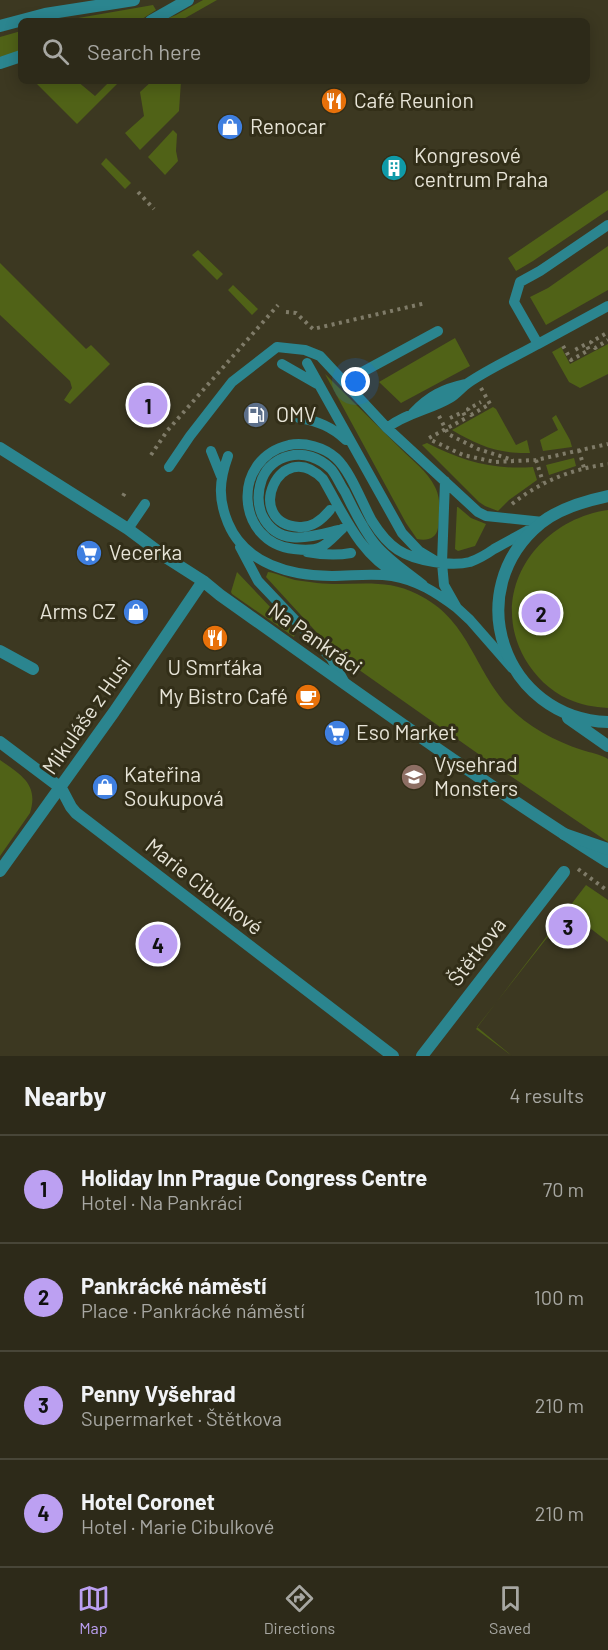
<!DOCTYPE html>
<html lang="en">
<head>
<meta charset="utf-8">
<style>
	body { margin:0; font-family:Barlow,sans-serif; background:#393626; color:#f1f3f6 }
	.you { position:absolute; left:356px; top:382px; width:21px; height:21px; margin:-15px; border:4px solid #fff; border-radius:50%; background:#1a73e8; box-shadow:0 0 0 9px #1a73e833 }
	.badge { display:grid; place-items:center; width:39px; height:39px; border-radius:50%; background:#bca0f2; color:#111; font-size:20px; font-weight:700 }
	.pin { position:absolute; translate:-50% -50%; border:3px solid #fff; box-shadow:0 2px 6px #0006 }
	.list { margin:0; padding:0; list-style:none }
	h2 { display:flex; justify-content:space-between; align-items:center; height:78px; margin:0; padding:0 24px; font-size:26px }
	h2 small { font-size:20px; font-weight:400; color:#a7a7a2 }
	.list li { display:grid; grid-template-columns:39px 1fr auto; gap:18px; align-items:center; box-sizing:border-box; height:108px; padding:0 24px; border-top:2px solid #484638 }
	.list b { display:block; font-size:22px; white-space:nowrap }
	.list p { margin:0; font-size:20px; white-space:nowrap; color:#a7a7a2 }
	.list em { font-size:20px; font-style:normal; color:#a7a7a2 }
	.icon { flex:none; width:33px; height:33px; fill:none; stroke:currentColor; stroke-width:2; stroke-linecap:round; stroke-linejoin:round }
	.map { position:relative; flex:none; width:608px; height:1056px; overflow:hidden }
	.search { position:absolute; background:#2d2a19; box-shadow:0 3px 15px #0003; left:18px; right:18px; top:18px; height:66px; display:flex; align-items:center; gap:15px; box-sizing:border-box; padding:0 21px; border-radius:9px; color:#a7a7a2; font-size:22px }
	.sheet { height:510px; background:#2d2a19 }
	nav { display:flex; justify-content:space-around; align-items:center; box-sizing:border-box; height:84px; border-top:2px solid #484638; background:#2d2a19; font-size:16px; color:#a7a7a2 }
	nav a { display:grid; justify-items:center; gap:3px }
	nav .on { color:#bca0f2 }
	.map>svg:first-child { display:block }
</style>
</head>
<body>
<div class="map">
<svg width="608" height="1056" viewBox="0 0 608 1056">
	<rect width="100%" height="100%" fill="#3c3821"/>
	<path fill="#506217" d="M203,0h14l-37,21h-19l15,-6z
		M153,5l3,5 -17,11h-78z
		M21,31v20l-21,6v-20z
		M34,81h43l18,15 15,-15h10l-43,43z
		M152,81h29l-2,30 -39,39 -15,-17 19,-17 -4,-24z
		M173,130l4,4 -1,17 2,10 -13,14 -17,-18z
		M106,158l25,25 -6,6 -24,-25z
		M608,190v20l-75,51 -17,10 -8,-13z
		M608,246v44l-62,35 -16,-28 18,-9z
		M198,250l25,24 -6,6 -25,-25z
		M0,263l86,86 5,-4 19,19 -40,40 -6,-4 8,-12 -2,-7 -70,-66z
		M233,285l25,24 -6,6 -24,-25z
		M455,338l15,28 -69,37 -22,-21z
		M608,344v30l-28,14 -11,-6 -17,-30 9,-5 9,17z
		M325,374c25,25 51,50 76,75 11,11 27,23 34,38 6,11 5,28 3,41 -2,11 -11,13 -21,11l-11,-16z
		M493,407l3,2 20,36 11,-5 3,13c-31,1 -51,-7 -78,-23z
		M556,415l14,25 2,7 -29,4 -3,-11 18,-10 -6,-12z
		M427,443c36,18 65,27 106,24l4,13 -28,20 -11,11 -13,-5 -6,-4 -57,-57z
		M574,458l2,8 -27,9 -3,-10z
		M457,507h1l13,11 15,6 -11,22 -17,5 -3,-2z
		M608,510v198c-14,-1 -27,-3 -40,-9 -18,-8 -33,-23 -43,-40 -38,-67 12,-139 83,-149z
		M237,572l58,61 -1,4 -62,-43 -1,-2z
		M268,572c9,1 18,6 27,8 7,1 15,2 22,3 35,4 66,-6 100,11 52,25 56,74 91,112 20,21 47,35 74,44 9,3 18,4 26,9v83l-121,-82 -142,-100 -25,-24 -54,-59z
		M0,760c21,15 39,24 30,53l-30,43z
		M586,885l22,15v42l-40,-31 -91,116 35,29 -36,-27z"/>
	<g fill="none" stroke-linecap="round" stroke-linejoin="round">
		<path stroke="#7f7b68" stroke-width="4" stroke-dasharray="3 4.5" stroke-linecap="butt" d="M138,192l16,17
			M286,312l10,1 17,16 113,-26
			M605,334l-14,8 4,6 13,-8
			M563,346l8,14 18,-10 -3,-6 -13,7
			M481,388l9,16 -19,11 -3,-6 13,-7
			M439,416l9,18 30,15 35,11
			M450,418l13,-6 3,6 -37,20 2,2 32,15 32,7 41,-2 72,-16
			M579,450l5,18
			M151,455l16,-24 111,-126
			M536,460l7,22
			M123,496l3,-5
			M512,504c29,-23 60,-35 96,-40
			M578,869l30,22"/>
		<path stroke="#2b858f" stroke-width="10" d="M608,225l-68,46 -20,11 -6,20 24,42 70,-38
			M307,363l95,170 17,18 15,9
			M282,364l35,20
			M344,382l94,-51
			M413,413c16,-17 30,-24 53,-29
			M299,418c19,3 33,9 47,22
			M387,428c19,-15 43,-18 63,-30 7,-4 12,-11 18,-15 22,-15 47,-26 70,-39
			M211,451l10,25
			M228,456c-9,25 -10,43 0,67 17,41 63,53 104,53 20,0 40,-3 60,0 25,4 45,17 65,32
			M169,467l21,-31 42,-54 45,-35 28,3 15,6 67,72 91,84 8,4 57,6
			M445,481l-3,82 2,22 13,23 13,12 42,48
			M330,510c-8,10 -18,18 -31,17 -57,-4 -19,-92 24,-48 21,36 37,76 75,96
			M128,529l17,-25
			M342,529c-7,6 -13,14 -21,18 -8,4 -18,3 -27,2 -58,-6 -64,-90 -5,-104 16,-3 35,2 47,13 15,14 26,45 36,63 17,27 31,36 62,41 12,2 24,3 36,0 8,-3 17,-8 24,-13 15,-8 29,-16 44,-24
			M338,530c-28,7 -60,18 -76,-15 -5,-12 -4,-25 0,-36 5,-12 15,-20 27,-23 15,-4 31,2 42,13 6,7 9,16 14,23 9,18 17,36 30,52 13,16 32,28 48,41
			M240,547l18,34 73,77 14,25
			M307,552c16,3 28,4 44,1"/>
		<path stroke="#2b858f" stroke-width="12" d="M151,21l37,-21
			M0,63l21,-7"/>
		<path stroke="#2b858f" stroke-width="12" d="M0,26l45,-12 89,-14
			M0,448l128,81 39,29 36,23 17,14c128,91 255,183 388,267
			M0,651l33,18
			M0,742l61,46 10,19 5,6 317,243
			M0,871l114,-159 89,-131
			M422,1056l142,-184"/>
		<path stroke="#2b858f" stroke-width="12" d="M608,496c-24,5 -48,12 -67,27 -82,67 -38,195 67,199
			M568,718l40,28
			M564,834l44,15"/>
	</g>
	<defs>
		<g id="restaurant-disc" transform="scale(1.35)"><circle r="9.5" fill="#e8710a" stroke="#322e18"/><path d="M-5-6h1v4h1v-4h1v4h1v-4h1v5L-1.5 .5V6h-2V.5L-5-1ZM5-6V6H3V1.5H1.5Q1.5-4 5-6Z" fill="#fff"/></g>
		<g id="shop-disc" transform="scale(1.35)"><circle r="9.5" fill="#3f7fe0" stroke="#322e18"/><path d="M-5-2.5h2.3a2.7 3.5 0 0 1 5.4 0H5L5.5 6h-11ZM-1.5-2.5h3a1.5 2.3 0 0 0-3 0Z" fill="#fff"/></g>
		<g id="building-disc" transform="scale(1.35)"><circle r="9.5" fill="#0f9aa8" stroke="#322e18"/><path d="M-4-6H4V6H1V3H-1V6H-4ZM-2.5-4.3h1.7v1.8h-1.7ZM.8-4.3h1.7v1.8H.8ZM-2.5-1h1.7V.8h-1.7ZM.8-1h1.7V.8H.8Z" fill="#fff"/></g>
		<g id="fuel-disc" transform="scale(1.35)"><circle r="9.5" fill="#5c6f8a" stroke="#322e18"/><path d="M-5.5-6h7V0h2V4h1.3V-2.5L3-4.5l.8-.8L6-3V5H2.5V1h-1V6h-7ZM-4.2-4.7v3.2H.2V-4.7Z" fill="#fff"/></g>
		<g id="supermarket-disc" transform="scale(1.35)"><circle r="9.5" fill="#3f7fe0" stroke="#322e18"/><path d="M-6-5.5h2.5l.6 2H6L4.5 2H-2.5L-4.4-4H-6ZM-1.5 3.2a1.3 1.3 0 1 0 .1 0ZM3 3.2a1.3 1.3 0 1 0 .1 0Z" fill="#fff"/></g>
		<g id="cafe-disc" transform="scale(1.35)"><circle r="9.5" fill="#e8710a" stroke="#322e18"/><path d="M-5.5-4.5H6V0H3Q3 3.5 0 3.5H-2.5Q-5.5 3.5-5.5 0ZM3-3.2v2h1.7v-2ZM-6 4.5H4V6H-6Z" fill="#fff"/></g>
		<g id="school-disc" transform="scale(1.35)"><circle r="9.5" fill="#8d6e63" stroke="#322e18"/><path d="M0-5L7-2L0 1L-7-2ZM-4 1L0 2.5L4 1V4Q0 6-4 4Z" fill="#fff"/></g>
	</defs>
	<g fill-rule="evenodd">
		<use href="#restaurant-disc" x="334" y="101"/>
		<use href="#shop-disc" x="230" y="127"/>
		<use href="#building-disc" x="394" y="168"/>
		<use href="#fuel-disc" x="256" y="415"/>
		<use href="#supermarket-disc" x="89" y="553"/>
		<use href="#shop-disc" x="136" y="612"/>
		<use href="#restaurant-disc" x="215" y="638"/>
		<use href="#cafe-disc" x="308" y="697"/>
		<use href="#supermarket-disc" x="337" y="733"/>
		<use href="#school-disc" x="414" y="777"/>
		<use href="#shop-disc" x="105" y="787"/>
	</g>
	<g text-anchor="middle" stroke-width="6" stroke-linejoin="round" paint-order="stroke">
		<g font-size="21" fill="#e7e4d7" stroke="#322e18" text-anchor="start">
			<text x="354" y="108">Café Reunion</text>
			<text x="250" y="134">Renocar</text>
			<text x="414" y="163">Kongresové<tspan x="414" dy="24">centrum Praha</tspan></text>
			<text x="276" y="422">OMV</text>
			<text x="109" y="560">Vecerka</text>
			<text x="116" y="619" text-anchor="end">Arms CZ</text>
			<text x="215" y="675" text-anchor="middle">U Smrťáka</text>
			<text x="288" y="704" text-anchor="end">My Bistro Café</text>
			<text x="356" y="740">Eso Market</text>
			<text x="434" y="772">Vysehrad<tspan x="434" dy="24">Monsters</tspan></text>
			<text x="124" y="782">Kateřina<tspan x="124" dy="24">Soukupová</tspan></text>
		</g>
		<g font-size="21" fill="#e7e4d7" stroke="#322e18">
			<text transform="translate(315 639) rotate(35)" y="7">Na Pankráci</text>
			<text transform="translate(87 716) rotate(-55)" y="7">Mikuláše z Husi</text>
			<text transform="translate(204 887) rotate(38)" y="7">Marie Cibulkové</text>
			<text transform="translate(477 952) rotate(-52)" y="7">Štětkova</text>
		</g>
	</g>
</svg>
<div class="you"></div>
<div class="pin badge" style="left:148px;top:405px">1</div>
<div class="pin badge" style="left:541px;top:613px">2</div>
<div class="pin badge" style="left:568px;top:926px">3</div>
<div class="pin badge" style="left:158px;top:944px">4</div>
<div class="search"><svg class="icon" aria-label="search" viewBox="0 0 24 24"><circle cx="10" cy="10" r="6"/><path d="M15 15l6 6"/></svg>Search here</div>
</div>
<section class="sheet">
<h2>Nearby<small>4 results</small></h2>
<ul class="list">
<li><span class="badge">1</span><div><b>Holiday Inn Prague Congress Centre</b><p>Hotel · Na Pankráci</p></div><em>70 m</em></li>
<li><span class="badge">2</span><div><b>Pankrácké náměstí</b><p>Place · Pankrácké náměstí</p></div><em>100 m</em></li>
<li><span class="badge">3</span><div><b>Penny Vyšehrad</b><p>Supermarket · Štětkova</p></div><em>210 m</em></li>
<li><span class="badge">4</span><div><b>Hotel Coronet</b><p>Hotel · Marie Cibulkové</p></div><em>210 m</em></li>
</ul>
</section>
<nav>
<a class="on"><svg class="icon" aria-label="map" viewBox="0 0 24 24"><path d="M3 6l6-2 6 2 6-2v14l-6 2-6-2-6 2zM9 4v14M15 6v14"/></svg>Map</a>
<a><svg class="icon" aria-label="directions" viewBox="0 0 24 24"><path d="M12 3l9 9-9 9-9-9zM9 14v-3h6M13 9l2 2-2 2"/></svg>Directions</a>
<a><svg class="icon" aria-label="saved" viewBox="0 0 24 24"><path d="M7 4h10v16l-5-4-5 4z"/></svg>Saved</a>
</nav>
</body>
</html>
